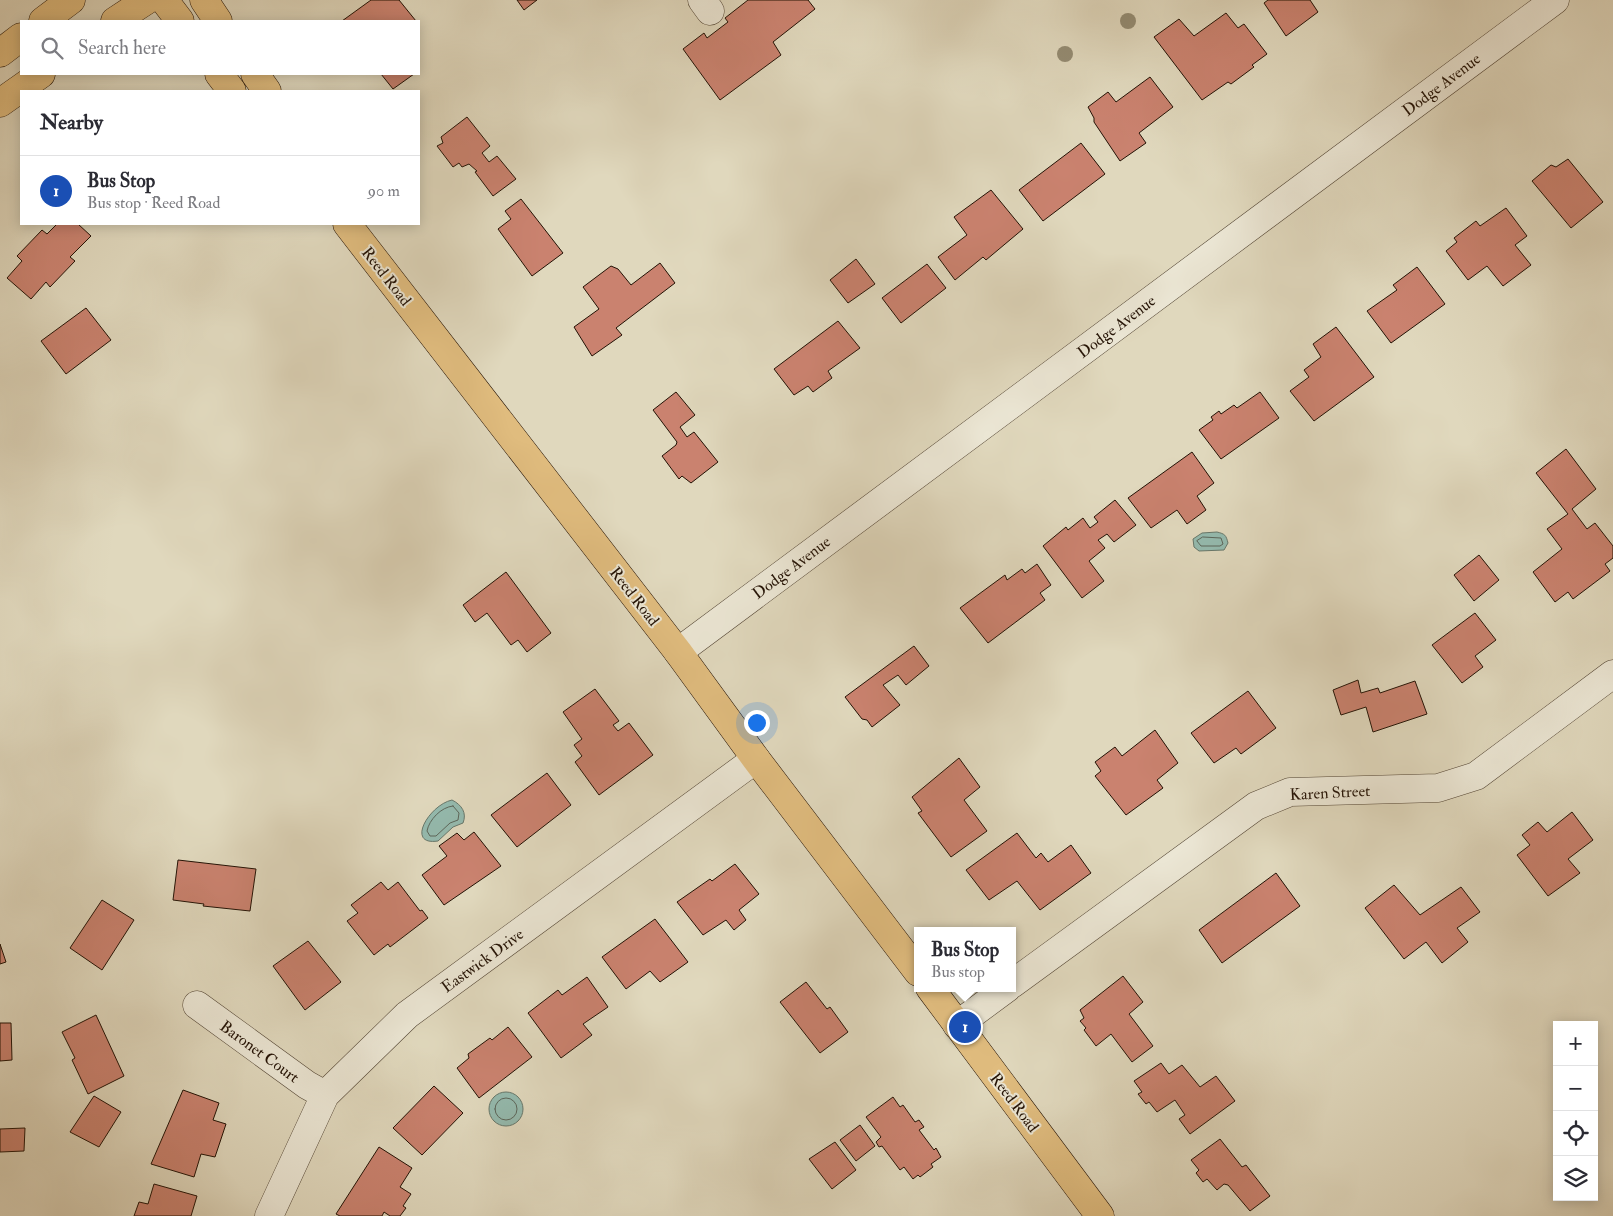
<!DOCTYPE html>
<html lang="en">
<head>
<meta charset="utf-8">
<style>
	body { margin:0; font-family:"IM FELL Double Pica",serif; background:#f2f2f3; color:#2b2b33 }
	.controls { position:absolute; right:15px; bottom:15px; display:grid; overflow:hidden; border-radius:0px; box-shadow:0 2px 12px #0003 }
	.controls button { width:45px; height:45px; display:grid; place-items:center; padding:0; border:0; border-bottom:1px solid #e1e1e2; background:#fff; color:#2b2b33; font:25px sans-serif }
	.you { position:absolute; left:756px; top:722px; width:18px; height:18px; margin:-12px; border:4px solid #fff; border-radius:50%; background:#1a73e8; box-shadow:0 0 0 8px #1a73e833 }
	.badge { display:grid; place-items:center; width:32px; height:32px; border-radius:50%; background:#7c3aed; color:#fff; font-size:16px; font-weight:700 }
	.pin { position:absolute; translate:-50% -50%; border:2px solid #fff; box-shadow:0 1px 5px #0006 }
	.popup { position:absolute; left:914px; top:927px; width:102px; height:65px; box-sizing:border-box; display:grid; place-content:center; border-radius:0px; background:#fff; filter:drop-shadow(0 1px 4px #0005); font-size:16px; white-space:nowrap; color:#7c7c81 }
	.popup b { font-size:19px; color:#2b2b33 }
	.popup::after { content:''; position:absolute; left:50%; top:100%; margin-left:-10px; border:10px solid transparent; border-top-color:#fff }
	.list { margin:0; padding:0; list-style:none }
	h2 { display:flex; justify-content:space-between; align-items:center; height:65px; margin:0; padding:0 20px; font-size:21px }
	h2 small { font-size:16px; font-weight:400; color:#7c7c81 }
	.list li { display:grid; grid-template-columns:32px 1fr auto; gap:15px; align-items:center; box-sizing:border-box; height:70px; padding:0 20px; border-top:1px solid #e1e1e2 }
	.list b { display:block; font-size:19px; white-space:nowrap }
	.list p { margin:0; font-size:16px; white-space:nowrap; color:#7c7c81 }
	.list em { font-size:16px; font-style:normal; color:#7c7c81 }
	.icon { flex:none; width:28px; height:28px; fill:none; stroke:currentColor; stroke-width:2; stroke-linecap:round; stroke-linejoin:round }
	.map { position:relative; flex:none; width:1613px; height:1216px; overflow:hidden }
	.search { position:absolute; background:#fff; box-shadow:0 2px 12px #0003; left:20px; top:20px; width:400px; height:55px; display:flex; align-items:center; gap:12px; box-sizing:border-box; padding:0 18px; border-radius:0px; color:#7c7c81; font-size:19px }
	.panel { position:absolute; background:#fff; box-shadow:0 2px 12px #0003; left:20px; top:90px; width:400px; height:135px; border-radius:0px }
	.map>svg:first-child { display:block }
</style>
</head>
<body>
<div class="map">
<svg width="1613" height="1216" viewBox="0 0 1613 1216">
	<rect width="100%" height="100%" fill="#e0d8bd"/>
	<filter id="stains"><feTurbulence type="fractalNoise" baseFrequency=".004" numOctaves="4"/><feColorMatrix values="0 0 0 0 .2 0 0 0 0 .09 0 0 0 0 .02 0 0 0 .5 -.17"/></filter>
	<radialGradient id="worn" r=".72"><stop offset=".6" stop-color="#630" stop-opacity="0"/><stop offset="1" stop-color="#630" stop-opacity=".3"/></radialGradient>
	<path fill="#94baae" stroke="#67776a" d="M1217,532c8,2 9,3 11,11l-4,7 -25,1 -5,-4 -1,-8 9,-6z
		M452,800c10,5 15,13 11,23l-10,4 -15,14c-33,5 -9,-36 14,-41z
		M489 1109a17 17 0 1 1 34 0a17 17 0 1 1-34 0Z"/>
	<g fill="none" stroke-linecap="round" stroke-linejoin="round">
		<path stroke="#5c665a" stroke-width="1" d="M1203,537l18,1 2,6 -3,2h-19l-4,-5z
			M453,806l6,7 -1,7 -8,3 -14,13h-6l-3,-5c2,-11 14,-24 26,-25z
			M495 1109a11 11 0 1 1 22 0a11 11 0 1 1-22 0Z"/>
	</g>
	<path fill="#ca826f" stroke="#231205" d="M371,0h28l17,21h-74z
		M517,0h20l-13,10z
		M748,0h60l7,9 -42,33 8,13 -61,45 -37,-51 21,-16 3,5 21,-16 -3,-4z
		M1268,0h42l8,12 -32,24 -22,-33z
		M1226,13l12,15 6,-4 23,30 -15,11 2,2 -23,17 -3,-2 -26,18 -48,-63 25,-18 15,17z
		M381,74h33l-21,15z
		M1150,77l23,30 -34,26 7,10 -26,18 -26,-39v-4l-6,-11 20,-15 8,10z
		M467,117l23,29 -8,7 7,9 8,-6 19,23 -23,17 -18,-24 2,-1 -8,-7 -7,3 -3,-4 -6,4 -16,-21 6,-3 -2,-6z
		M1081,143l24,31 -62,47 -24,-31z
		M1568,159l35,43 -32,26 -39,-47 19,-16 5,2z
		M991,190l32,39 -37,31 -3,-3 -28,23 -17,-23 29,-22 -13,-18z
		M521,199l42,54 -31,23 -34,-47 13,-10 -6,-8z
		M1506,208l21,28 -12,9 16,20 -28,21 -16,-20 -19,14 -22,-29 11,-9 -3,-4 22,-17 4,5z
		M57,224h21l13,12 -21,21 5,4 -25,26 -4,-5 -15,17 -24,-21 15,-17 -5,-5 25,-26 5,4z
		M856,259l19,25 -27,19 -18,-23z
		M660,263l15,20 -59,45 6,7 -30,21 -18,-29 25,-18 -16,-22 28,-21 7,3 13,16z
		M927,264l19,24 -45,35 -19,-25z
		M1417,267l28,37 -54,39 -24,-32 30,-21 -4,-5z
		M86,308l25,32 -45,34 -25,-33z
		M838,321l22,27 -32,23 4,7 -19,14 -5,-6 -14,9 -20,-26z
		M1336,327l38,50 -60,44 -24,-30 19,-14 -5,-7 17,-13 -8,-13z
		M676,392l19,23 -15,12 7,10 7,-5 24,30 -27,21 -9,-7 -3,3 -17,-23 14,-11 1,-3 -24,-32z
		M1260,392l19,26 -58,41 -22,-29 14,-10 -2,-3 8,-6 2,3 13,-9 3,3z
		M1566,449l30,40 -24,20 15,20 8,-6 18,23v12l-8,6 5,7 -37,28 -5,-7 -13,10 -22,-30 29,-23 -15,-20 21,-15 -32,-41z
		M1192,452l22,31 -17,13 9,14 -19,14 -10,-14 -26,18 -23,-30z
		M1115,500l21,25 -22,17 -7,-8 -9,6 7,8 -16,13 15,20 -22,17 -39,-52 23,-19 2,3 15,-12 7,10 8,-6 -4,-5z
		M1479,555l20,25 -25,21 -20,-26z
		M1037,564l14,21 -11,8 5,7 -57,43 -28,-35 45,-33 2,5 15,-11 3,4z
		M506,572l45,61 -24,19 -9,-12 -7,5 -24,-32 -12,9 -12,-17z
		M1475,613l21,27 -21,16 8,11 -21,16 -30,-38z
		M914,646l15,20 -23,19 -8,-10 -15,10 17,20 -28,22 -5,-7 -5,-1 -17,-22z
		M1358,680l3,13 17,-5 2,5 35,-12 12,33 -54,18 -7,-25 -25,8 -8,-25z
		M595,689l24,32 -6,4 5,6 11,-8 24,32 -54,40 -24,-33 7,-6 -8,-11 8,-6 -19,-27z
		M1248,691l28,37 -35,26 -5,-6 -22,15 -23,-30z
		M1155,730l23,33 -21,17 6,8 -37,27 -31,-39 6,-5 -6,-9 20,-15 7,9z
		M959,758l21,29 -16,13 23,31 -36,26 -33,-44 4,-2 -10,-14z
		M547,773l24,32 -54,42 -26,-32z
		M1572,812l21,28 -25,19 12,14 -32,23 -31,-41 13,-10 -8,-10 16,-13 9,10z
		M474,832l27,34 -57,39 -22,-30 25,-19 -8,-10 18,-13 7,7z
		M1017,833l19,25 5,-5 7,9 23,-17 20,28 -51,37 -23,-29 -28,19 -23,-30z
		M178,860l78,9 -6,42 -47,-5 1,-2 -31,-4z
		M735,864l24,30 -20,16 7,10 -12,10 -8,-10 -23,15 -26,-33 33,-23 2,2z
		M1276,873l24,33 -78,57 -23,-33z
		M381,882l7,8 10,-8 22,29 2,-1 6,8 -38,29 -2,-3 -14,11 -27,-34 11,-8 -7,-8z
		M1394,885l26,30 41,-28 19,25 -23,16 11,14 -26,21 -16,-21 -22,17 -39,-51z
		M102,900l32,20 -32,50 -32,-22z
		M655,919l33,43 -28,20 -10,-11 -24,18 -24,-32z
		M308,941l33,41 -36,28 -32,-44z
		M0,944l6,18 -6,2z
		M1123,976l20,26 -14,12 24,32 -21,16 -21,-28 -15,12 -12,-16 2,-2 -6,-7 4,-3 -4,-8z
		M587,977l21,30 -25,17 9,11 -31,23 -33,-45 30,-23 4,5z
		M806,982l21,27 3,-2 18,25 -28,21 -40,-51z
		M96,1015l28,61 -36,18 -16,-34 3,-2 -13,-26z
		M0,1023h11l1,37 -12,1z
		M508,1027l24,30 -53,41 -22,-30 12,-10 -1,-4 22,-16 2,2z
		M1161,1063l8,11 13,-9 18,22 16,-11 19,25 -45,33 -11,-15 6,-4 -10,-15 -18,12 -8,-10 -3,2 -8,-10 4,-2 -8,-11z
		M434,1086l29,27 -41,42 -29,-27z
		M183,1090l36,13 -6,17 13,4 -11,33 -14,-3 -7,23 -43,-13z
		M94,1096l27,16 -22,35 -29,-15z
		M893,1097l7,10 3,-2 12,17 4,-2 5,7 -5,3 15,20 2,-2 5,9 -10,7 2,3 -13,10 -2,-2 -5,4 -9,-12 -4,3 -18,-24 -3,1 -3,-5 5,-5 -15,-20z
		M860,1125l15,21 -19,15 -16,-21z
		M25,1128l-1,23 -24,1v-23z
		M1220,1139l22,28 4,-2 24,31 -20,15 -22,-26 -4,-1 -7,6 -10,-11 -4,3 -7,-9 3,-3 -8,-10z
		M835,1142l21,28 -24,19 -23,-30z
		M379,1147l33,21 -12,19 11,7 -8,12 3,2 -6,8h-10l-6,-4 -2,4h-42l-4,-2z
		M154,1184l43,12 -6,20h-57l5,-14 9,2z"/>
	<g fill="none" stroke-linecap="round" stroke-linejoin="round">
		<g stroke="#524433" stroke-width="29">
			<path id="minor" d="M702,0l8,11
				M678,652l877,-652
				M1012,984l244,-178 34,-14 148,-4 38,-12 137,-102
				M197,1005l110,80 18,10
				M957,1025l50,-37
				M269,1216l56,-121 82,-80 349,-256"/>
		</g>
		<g stroke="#231205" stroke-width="29">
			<path id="major" d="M164,0l16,21
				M204,0l14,21
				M43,21l28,-21
				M115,21l32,-21
				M0,53l21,-16
				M219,74l13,17
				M255,74l12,17
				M0,103l41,-29
				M347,224l331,428 78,107 162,213
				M930,988l170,228"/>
		</g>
		<use href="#minor" stroke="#ebe6d4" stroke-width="28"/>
		<use href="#major" stroke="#e0bc7e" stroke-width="28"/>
	</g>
	<g fill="#948c73">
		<circle cx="1128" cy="21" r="8"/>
		<circle cx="1065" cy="54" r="8"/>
	</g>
	<g text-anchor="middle" stroke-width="4" stroke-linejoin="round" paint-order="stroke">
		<g font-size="16" fill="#231205" stroke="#ebe6d4">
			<text transform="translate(1441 84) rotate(-37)" y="6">Dodge Avenue</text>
			<text transform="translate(387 276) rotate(52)" y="6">Reed Road</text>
			<text transform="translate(1116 326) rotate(-37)" y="6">Dodge Avenue</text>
			<text transform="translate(791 567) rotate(-37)" y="6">Dodge Avenue</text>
			<text transform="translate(635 596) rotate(52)" y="6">Reed Road</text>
			<text transform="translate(1330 792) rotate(-3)" y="6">Karen Street</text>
			<text transform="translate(482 960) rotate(-36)" y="6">Eastwick Drive</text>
			<text transform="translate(260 1051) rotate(36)" y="6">Baronet Court</text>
			<text transform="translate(1015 1102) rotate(53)" y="6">Reed Road</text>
		</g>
	</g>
	<rect width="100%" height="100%" filter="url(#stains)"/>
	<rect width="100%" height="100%" fill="url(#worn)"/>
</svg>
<div class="controls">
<button>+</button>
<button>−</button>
<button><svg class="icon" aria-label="locate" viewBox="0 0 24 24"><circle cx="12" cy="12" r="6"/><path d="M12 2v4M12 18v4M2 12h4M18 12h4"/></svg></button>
<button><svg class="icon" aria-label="layers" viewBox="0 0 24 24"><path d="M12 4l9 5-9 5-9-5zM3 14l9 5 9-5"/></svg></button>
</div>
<div class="you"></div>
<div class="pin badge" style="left:965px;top:1027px;background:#1a4fb4">1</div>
<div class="popup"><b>Bus Stop</b>Bus stop</div>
<div class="search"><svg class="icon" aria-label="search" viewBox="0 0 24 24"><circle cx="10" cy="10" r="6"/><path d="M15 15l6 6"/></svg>Search here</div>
<section class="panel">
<h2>Nearby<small></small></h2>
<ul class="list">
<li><span class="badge" style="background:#1a4fb4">1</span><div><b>Bus Stop</b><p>Bus stop · Reed Road</p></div><em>90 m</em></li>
</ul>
</section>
</div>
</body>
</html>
